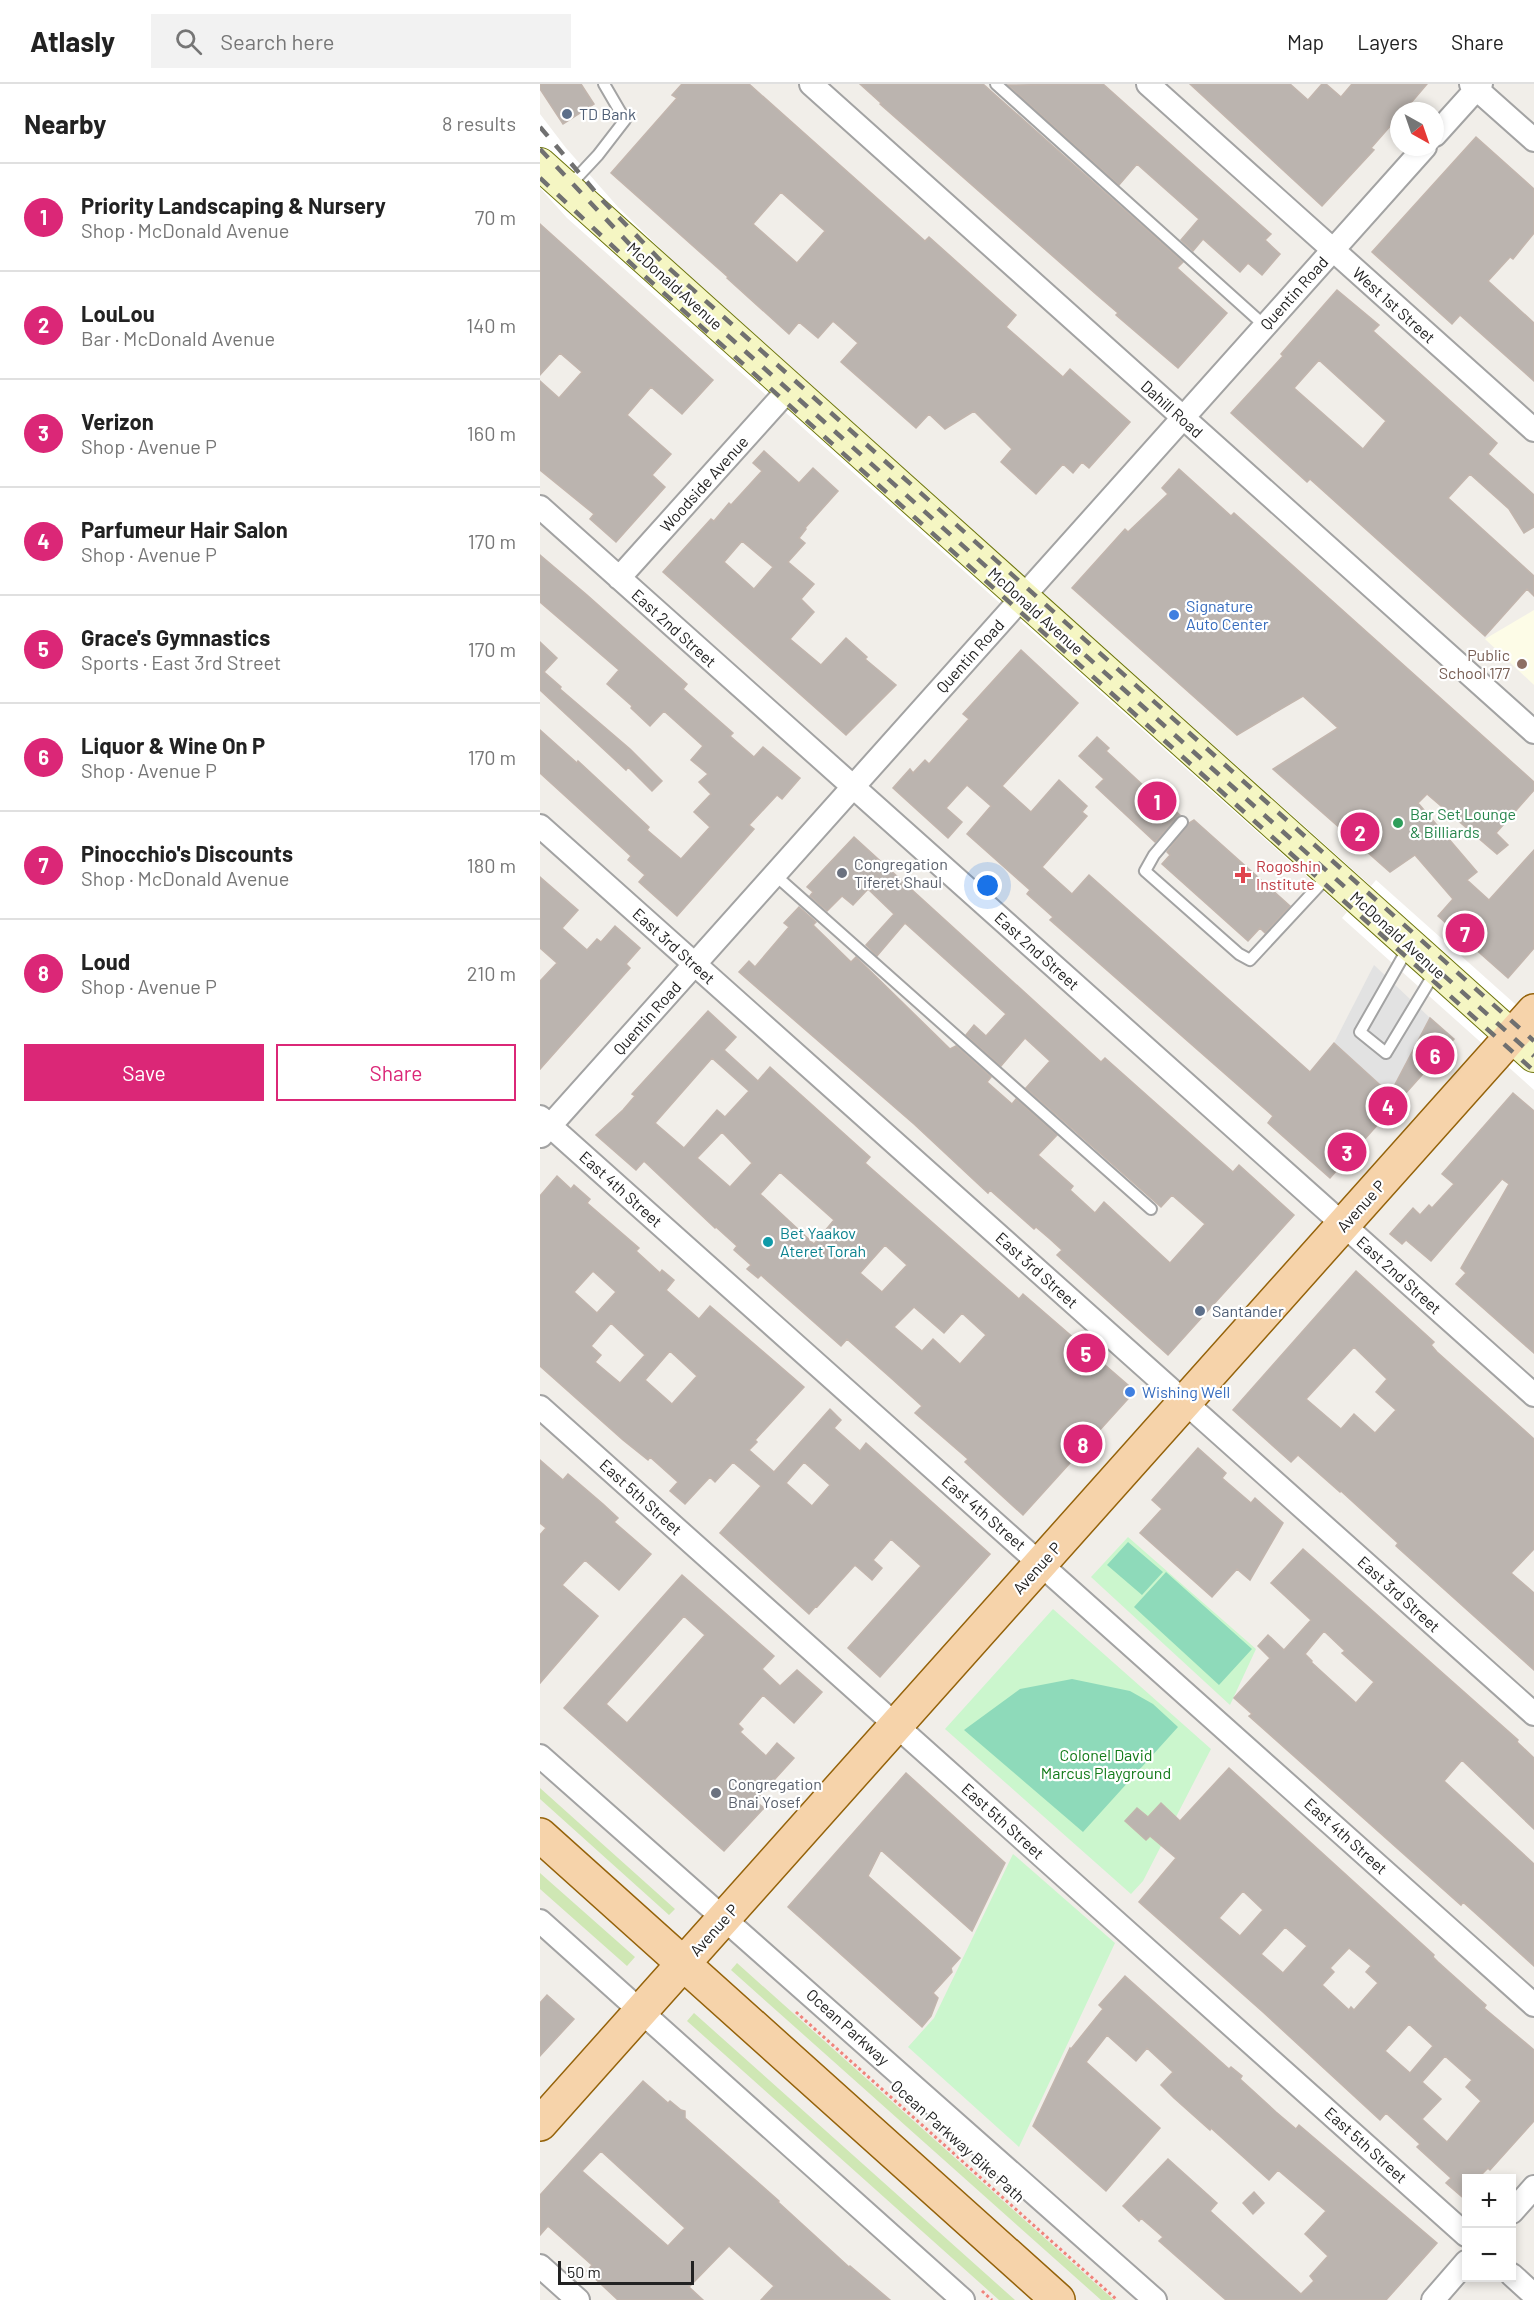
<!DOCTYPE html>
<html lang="en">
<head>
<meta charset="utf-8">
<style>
	body { margin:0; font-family:Barlow,sans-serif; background:#f2f2f2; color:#222 }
	.controls { position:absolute; right:18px; bottom:18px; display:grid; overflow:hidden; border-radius:0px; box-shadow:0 3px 9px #0003 }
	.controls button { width:54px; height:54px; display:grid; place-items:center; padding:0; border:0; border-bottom:2px solid #e0e0e0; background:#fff; color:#222; font:30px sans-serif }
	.compass { position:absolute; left:850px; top:18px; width:54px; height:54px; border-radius:50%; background:#fff; box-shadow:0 3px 9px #0003; rotate:140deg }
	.scale { position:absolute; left:18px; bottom:15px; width:136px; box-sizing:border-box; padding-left:6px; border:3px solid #222; border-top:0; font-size:16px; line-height:21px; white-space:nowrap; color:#222; -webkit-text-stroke:4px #fff; paint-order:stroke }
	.you { position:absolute; left:448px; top:802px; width:21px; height:21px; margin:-15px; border:4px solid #fff; border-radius:50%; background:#1a73e8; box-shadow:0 0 0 9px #1a73e833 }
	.badge { display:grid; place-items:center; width:39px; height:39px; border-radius:50%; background:#db2777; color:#fff; font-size:20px; font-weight:700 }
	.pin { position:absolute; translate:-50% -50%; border:3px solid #fff; box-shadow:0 2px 6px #0006 }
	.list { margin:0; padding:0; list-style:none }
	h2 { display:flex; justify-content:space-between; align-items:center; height:78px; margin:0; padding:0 24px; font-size:26px }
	h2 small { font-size:20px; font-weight:400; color:#767676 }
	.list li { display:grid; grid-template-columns:39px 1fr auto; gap:18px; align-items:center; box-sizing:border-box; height:108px; padding:0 24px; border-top:2px solid #e0e0e0 }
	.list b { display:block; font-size:22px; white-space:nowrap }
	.list p { margin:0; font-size:20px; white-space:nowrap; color:#767676 }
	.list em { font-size:20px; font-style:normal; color:#767676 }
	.actions { display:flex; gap:12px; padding:18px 24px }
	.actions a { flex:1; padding:14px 0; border:2px solid #db2777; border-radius:0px; text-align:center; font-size:21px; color:#db2777 }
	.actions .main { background:#db2777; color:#fff }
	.icon { flex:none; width:33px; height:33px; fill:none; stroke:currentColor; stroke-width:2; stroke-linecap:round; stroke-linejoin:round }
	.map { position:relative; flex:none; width:994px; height:2216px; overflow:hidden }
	header { display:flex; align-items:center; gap:36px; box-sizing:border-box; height:84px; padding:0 30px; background:#fff; border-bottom:2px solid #e0e0e0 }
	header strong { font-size:28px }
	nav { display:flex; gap:33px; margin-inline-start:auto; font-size:21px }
	.search { width:420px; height:54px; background:#f2f2f2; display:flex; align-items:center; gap:15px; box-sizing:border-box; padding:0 21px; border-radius:0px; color:#767676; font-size:22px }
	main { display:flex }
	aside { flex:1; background:#fff }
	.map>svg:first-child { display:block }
</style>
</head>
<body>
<header>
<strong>Atlasly</strong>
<div class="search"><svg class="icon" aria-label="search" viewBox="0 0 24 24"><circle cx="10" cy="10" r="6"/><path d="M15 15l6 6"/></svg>Search here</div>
<nav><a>Map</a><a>Layers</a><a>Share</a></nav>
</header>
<main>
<aside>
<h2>Nearby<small>8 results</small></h2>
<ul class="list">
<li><span class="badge">1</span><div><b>Priority Landscaping &amp; Nursery</b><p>Shop · McDonald Avenue</p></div><em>70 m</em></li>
<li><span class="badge">2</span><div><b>LouLou</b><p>Bar · McDonald Avenue</p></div><em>140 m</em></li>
<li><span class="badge">3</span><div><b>Verizon</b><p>Shop · Avenue P</p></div><em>160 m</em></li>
<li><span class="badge">4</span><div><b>Parfumeur Hair Salon</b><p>Shop · Avenue P</p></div><em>170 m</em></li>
<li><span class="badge">5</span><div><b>Grace's Gymnastics</b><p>Sports · East 3rd Street</p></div><em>170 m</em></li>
<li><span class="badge">6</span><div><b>Liquor &amp; Wine On P</b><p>Shop · Avenue P</p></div><em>170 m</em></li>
<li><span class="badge">7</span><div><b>Pinocchio's Discounts</b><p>Shop · McDonald Avenue</p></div><em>180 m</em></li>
<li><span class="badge">8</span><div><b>Loud</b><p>Shop · Avenue P</p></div><em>210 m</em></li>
</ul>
<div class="actions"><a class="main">Save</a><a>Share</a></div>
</aside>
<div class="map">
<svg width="994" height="2216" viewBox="0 0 994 2216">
	<rect width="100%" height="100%" fill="#f1eee9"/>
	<path fill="#fdfce7" d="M994,526v75l-49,-46z"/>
	<path fill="#cfe7b4" d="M0,1704l135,121 -6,6 -129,-116z
		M0,1789l95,84 -8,9 -87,-77z
		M197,1879l377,337h-13l-370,-330z
		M154,1929l321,287h-16l-312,-279z"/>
	<path fill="#cbf6cd" d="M588,1453l128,112 -26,56 -139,-128z
		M513,1525l158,140 -68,132 -12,13 -186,-165z
		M473,1770l102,89 -96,204 -111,-100 26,-29z"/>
	<path fill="#8edaba" d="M588,1458l35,30 -21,23 -35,-30z
		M626,1488l86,77 -33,36 -85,-78z
		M532,1595l58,12 23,13 25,23 -95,105 -119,-102 56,-41z"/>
	<path fill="#e2e2e2" d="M834,881l56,53 -40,76 -56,-51z"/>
	<path fill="#fff" d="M0,30l26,34 52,59 57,56 696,623 5,-6 158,141v69l-192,-172 5,-6 -780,-694 -27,-30z"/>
	<path fill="#bbb4af" stroke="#c2b5ad" stroke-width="1.5" fill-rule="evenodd" d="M0,0h41l13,20 -31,20 -23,-35z
		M142,0h67l176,157 4,-4 87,78 -10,12 57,50 7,-8 60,53 -41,46 -7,-6 -9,11 -10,-9 -27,30 -35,-32 11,-13 -38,-38 -29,18 -16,-15 -13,14 -75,-66 17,-19 -25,-22 -15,17 -19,-16 -10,12 -62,-56 1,-1 -117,-104 66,-75 -5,-3zM241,108l44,39 -28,32 -44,-39z
		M320,0h123l200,178 -6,6 50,45 -49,55 -62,-53 2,-2 -21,-18 -217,-191 1,-1z
		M563,0l168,150 -6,6 15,14 -18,21 -14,-12 -8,9 -37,-33 -10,12 -12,-11 18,-21 -62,-55 -18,21 -111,-100z
		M650,0h100l18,16 14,-16h4l15,13 11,-13h75l-23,27h-5v5l-28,32 3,2 -52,56z
		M936,53l58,52v44l-21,26 -3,-2 -22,24 46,42v58l-74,-66 -8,9 -80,-72z
		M0,140l173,156 -31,34 -31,-27 -24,28 44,39 -19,21 13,12 -49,55 -26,-23 4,-5 -54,-44v-89l19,17 23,-26 -22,-19 -20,22z
		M797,206l42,35 -6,6 124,112 -9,11 46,41v32l-10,6 -15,-24 -39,-35 -22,24 86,78v20l-7,-7 -42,47 -175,-157 -3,3 -76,-69 52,-57 -2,-2zM779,276l67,61 -23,28 -69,-61z
		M224,367l35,32 14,-15 25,23 -33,37 1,1 -7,9 6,5 -17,19 26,22 -13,15 13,13 -24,27 31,26 25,-27 21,19 -2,2 31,26 -50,50 -183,-163 48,-53 3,2 15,-18 2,2 31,-34 -9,-8zM202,457l31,26 -19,22 -30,-27z
		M639,385l52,47 3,-3 300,269v8l-38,43 12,12 -11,9 -70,-60 -9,9 59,69 -10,8 22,20 45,-50v98l-26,30 -70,-62 15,-17 -38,-44 -25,17 -117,-103 65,-41 -35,-32 -66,39 -165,-147 53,-59 3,3 40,-38 -6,-6z
		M0,471l47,40 100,89 -4,5 50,44 -3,3 24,21 9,-10 37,31 -18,21 -5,-4 -28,30 5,4 -77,87 -38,-34 6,-7 -17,-15 3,-4 -91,-83v-43l37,33 1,-2 71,66 -2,3 34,29 29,-32 -16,-15 17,-18 -12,-12 9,-8 -17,-14 12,-14 -39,-35 -14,15 -19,-18 1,-2 -25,-22 12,-14 -79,-68z
		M0,558l17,16 -13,14 17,15 -1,2 70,60 32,32 -10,10 -24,-24 -2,3 -86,-80z
		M481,566l57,53 -76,83 29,26 28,-32 28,26 -5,6 5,4 -45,51 30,27 17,-19 221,197 24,-29 56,51 40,-76 24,21 -124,139 -62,-55 5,-7 -223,-196 3,-3 -26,-23 3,-4 -63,-56 24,-28 -24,-21 -21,23 16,14 -14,16 -55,-50 17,-19 3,4 12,-13 4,4 40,-45 -6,-5z
		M557,653l12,11 -3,3 40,37 1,-2 33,29 -25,27 -59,-55 8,-8 -25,-23z
		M654,736l96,86 -25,27 -5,-5 -12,13 -86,-77 8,-9 -3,-3 22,-29z
		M314,753l247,225 4,-4 128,114 6,-7 55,50 -126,140 -111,-100 5,-5 -12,-11 -14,-12 -2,2 -44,-39 -2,3 -74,-69 -175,-152 10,-11 6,6 34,-40 -5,-4 15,-16 17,15 -3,3 38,37 5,-5 94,92 6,-3 35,31 -4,5 25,22 4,-5 41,36 -19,20 35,31 -3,4 25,23 9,-11 66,61 35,-39 -33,-29 -11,12 -135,-119 24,-27 -25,-23 -24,28 -35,-31 8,-10 12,11 20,-22 -101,-91 -28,33 -11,-11 28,-31 -26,-25 -15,16 -11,-9 -15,15 -17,-15 3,-4 -6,-5z
		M0,793l38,33 -16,18 25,22 10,-11 4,3 14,-16 25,22 -14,16 4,4 -90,101v-88l17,-18 -17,-15z
		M168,927l28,26 -12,13 34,31 12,-14 100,90 -5,6 154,136 4,-5 112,97 -112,124 -58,-53 3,-3 -53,-46 7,-7 -31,-28 -44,-39 -6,7 -80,-71 -3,3 -11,-9 4,-4 -17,-15 3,-4 -21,-19 -1,1 -71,-67 -8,9 -40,-35 27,-25 12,-14 -3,-2zM172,974l37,33 -24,26 -8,-7 -33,38 -29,-25zM182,1048l30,31 -22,24 -33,-29zM240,1088l54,48 -20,24 -54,-50zM345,1161l22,20 -25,27 -22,-19zM374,1223l30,26 18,-20 24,22 -26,29 -27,-25 -11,12 -28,-24z
		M973,1009l21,18v242l-78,-69 10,-11 -5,-5 48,-84 -7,-5 -71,82 -25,-21 -4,4 -12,-10 23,-26 7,7 9,-10 3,3 22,-24 -12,-10z
		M17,1092l14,13 3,-4 16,14 -3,4 52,45 -3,3 24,22 2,-3 12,10 -8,10 33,29 11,-13 94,81 -49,53 2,2 -8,8 25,22 56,-63 11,11 -7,8 26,23 6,-8 124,111 -110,123 -32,-29 73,-82 -30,-27 -18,21 9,8 -10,12 -17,-15 -38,42 -1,-1 -7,8 -89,-81 41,-47 -28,-24 -18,20 -5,-5 -25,27 -15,-13 8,-9 -28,-25 -2,3 -25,-20 -83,-74v-170zM53,1187l23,21 -19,21 -23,-21zM71,1239l34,32 -25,28 -25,-21 6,-7 -10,-9zM130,1267l27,25 -25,28 -27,-24zM264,1378l26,23 -18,21 -26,-23z
		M816,1187l78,71 -3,3 6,7 97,87v110l-23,24 23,20v77l-138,-124 2,-3 -57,-52 -1,1 -42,-37 -7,7 -58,-52zM814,1263l33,32 -11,13 20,18 -21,23 -21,-19 -13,15 -35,-30z
		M658,1364l28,25 -4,5 29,25 4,-5 28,25 -33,57 -13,-11 -25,28 -72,-64 22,-24 -10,-9z
		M0,1376l23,20 5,-6 35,30 15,14 -4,4 37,32 -32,36 -34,-30 -23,25 36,31 -58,67v-148l6,-7 -6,-5z
		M763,1465l215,191 -1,2 17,16v71l-72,-69 -18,21 90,83v102l-71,-64 -2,3 -212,-189 3,-2 -18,-16 36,-40 -12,-12 10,-11 16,15 27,-30 -40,-37zM784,1547l21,20 -3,2 32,29 -18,21 -45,-41 1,-1 -7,-7z
		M142,1491l92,81 -12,13 18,17 17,-16 25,22 -28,31 -31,-28 -25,29 5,5 -3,3 26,24 11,-13 17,15 -39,43 9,7 -40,43 -160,-143zM144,1532l21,19 -78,88 -21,-19z
		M689,1684l205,187 -1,2 5,5 48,43 -2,3 50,42v71l-44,49 -2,-2 -10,10h-11v23l-21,-18 5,-5 -34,-31 3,-3 -34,-31 -6,7 -117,-108 -124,-110 37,-44 -26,-22 -4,4 -21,-19 12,-13 11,9 13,-14 19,18zM703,1807l20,19 -23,26 -21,-18zM745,1843l22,19 -24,27 -22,-19zM809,1864l22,18 -5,6 12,11 -24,27 -3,-3 -2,3 -27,-25 12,-13 -4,-4zM869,1940l24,22 -23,27 -25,-22zM905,1972l27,24 -6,7 15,14 -34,41 -25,-23 19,-20 -19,-17z
		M366,1689l99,90 -33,68 -91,-81 -13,26 92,82 -9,10 1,4 -19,21 5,5 -7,18 -9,11 -134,-120z
		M585,1892l104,93 2,-2 11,9 -2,3 36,33 20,17 3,-4 138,118 -51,57h-160l-67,-59 4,-4 -22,-19 -2,3 -16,-15 45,-47 49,44 -7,8 91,83 13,-13 -4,-5 18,-20 -23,-22 21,-23 -48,-41 -9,10 -58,-52 -1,2 -36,-32 -13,-13 12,-13 -26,-24 -11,13 -29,-26 -21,27 74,66 -54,63 -73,-65 37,-78 1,1 32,-40 -4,-4z
		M7,1911l27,24 -34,37v-53z
		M103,1997l25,22 2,-2 11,9 4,1v7l94,83 -1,1 71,65 1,-1 40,34h-129l13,-14 -45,-40 -40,41 14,13h-85l-31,-29 5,-6 -44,-39 -8,9v-40zM61,2067l84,77 -17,18 -86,-75z
		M714,2108l10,11 -11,11 -10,-11z"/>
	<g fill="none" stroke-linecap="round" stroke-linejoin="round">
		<g stroke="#a3a3a3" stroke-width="14">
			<path id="lane" d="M456,0l269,242
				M29,102l29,-31 27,-35 -21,-36
				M642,738l-28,33 -9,16 94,83 11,6 78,-84
				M235,791l376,334
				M868,864l-48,84 26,21 49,-81"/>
		</g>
		<g stroke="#a3a3a3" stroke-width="26">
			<path id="street" d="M271,0l723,648
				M608,0l386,346
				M931,0l63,56
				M895,51l46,-51
				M0,423l994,888
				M79,494l170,-189
				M0,742l994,888
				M0,1033l994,888
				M1,1052l884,-989
				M0,1323l926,828
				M0,1672l615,544
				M0,1837l423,379
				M972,2128l22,-25
				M0,2182l38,34
				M972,2191l22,20
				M893,2216l33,-38"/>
		</g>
		<g stroke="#6d740d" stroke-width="34">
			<path id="secondary" d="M0,80l994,892"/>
		</g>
		<g stroke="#95630b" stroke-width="36">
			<path id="primary" d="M0,1751l518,465
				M0,2040l994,-1113"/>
		</g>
		<path stroke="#f1837b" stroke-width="3" stroke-dasharray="3 3" stroke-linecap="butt" d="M256,1928l321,288
			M442,2207l10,9"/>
		<use href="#lane" stroke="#fff" stroke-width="10"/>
		<use href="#street" stroke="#fff" stroke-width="22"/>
		<use href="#secondary" stroke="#f5f6c3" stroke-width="32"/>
		<use href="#primary" stroke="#f6d3aa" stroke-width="33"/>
		<path stroke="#707070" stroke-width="4.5" stroke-dasharray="12 12" stroke-linecap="butt" d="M0,43l64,75 57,59 873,780
			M0,65l112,119 882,788
			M0,94l99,93 895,800"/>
	</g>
	<g fill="#5c6f8a" stroke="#fff" stroke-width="2">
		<circle cx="27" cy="30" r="6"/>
		<circle cx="660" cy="1227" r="6"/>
	</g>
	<g fill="#3f7fe0" stroke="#fff" stroke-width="2">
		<circle cx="634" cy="531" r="6"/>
		<circle cx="590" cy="1308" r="6"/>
	</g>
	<circle fill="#8d6e63" stroke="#fff" stroke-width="2" cx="982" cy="580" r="6"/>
	<circle fill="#2e9e5b" stroke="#fff" stroke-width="2" cx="858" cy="739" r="6"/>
	<g fill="#6b7280" stroke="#fff" stroke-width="2">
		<circle cx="302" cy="789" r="6"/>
		<circle cx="176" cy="1709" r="6"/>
	</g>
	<path fill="#e0444e" stroke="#fff" stroke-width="2" d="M700 782h6v6h6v6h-6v6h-6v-6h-6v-6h6z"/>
	<circle fill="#0f9aa8" stroke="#fff" stroke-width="2" cx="228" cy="1158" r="6"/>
	<g text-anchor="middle" stroke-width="4.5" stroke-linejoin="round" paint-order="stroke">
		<g font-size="16" fill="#4e5e75" stroke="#fff" text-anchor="start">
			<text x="39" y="36">TD Bank</text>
			<text x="672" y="1233">Santander</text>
		</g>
		<g font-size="16" fill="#222" stroke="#fff">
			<text transform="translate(135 202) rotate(42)" y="6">McDonald Avenue</text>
			<text transform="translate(754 209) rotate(-48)" y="6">Quentin Road</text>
			<text transform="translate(854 221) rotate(42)" y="6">West 1st Street</text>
			<text transform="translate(632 325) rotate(42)" y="6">Dahill Road</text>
			<text transform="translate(164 400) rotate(-48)" y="6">Woodside Avenue</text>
			<text transform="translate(496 527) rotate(42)" y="6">McDonald Avenue</text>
			<text transform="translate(134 544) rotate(42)" y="6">East 2nd Street</text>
			<text transform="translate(430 572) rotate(-48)" y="6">Quentin Road</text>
			<text transform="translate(858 851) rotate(42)" y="6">McDonald Avenue</text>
			<text transform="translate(134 862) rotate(42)" y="6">East 3rd Street</text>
			<text transform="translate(497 867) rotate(42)" y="6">East 2nd Street</text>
			<text transform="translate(107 934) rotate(-48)" y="6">Quentin Road</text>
			<text transform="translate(81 1105) rotate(42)" y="6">East 4th Street</text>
			<text transform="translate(821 1122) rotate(-48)" y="6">Avenue P</text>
			<text transform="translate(497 1186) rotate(42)" y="6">East 3rd Street</text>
			<text transform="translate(859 1191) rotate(42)" y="6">East 2nd Street</text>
			<text transform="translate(101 1413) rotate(42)" y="6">East 5th Street</text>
			<text transform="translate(444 1429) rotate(41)" y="6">East 4th Street</text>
			<text transform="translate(497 1484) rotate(-48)" y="6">Avenue P</text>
			<text transform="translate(859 1510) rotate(42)" y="6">East 3rd Street</text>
			<text transform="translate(463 1737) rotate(42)" y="6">East 5th Street</text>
			<text transform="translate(806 1752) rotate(42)" y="6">East 4th Street</text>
			<text transform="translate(174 1846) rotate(-48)" y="6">Avenue P</text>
			<text transform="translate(308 1943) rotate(42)" y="6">Ocean Parkway</text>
			<text transform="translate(418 2057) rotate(42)" y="6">Ocean Parkway Bike Path</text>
			<text transform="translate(826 2061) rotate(42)" y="6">East 5th Street</text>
		</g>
		<g font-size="16" fill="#366cbe" stroke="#fff" text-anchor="start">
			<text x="646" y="528">Signature<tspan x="646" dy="18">Auto Center</tspan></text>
			<text x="602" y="1314">Wishing Well</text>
		</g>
		<g font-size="16" fill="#785e54" stroke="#fff" text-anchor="end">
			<text x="970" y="577">Public<tspan x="970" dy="18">School 177</tspan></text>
		</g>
		<g font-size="16" fill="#27864d" stroke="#fff" text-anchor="start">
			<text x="870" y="736">Bar Set Lounge<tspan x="870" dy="18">&amp; Billiards</tspan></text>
		</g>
		<g font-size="16" fill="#5b616d" stroke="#fff" text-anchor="start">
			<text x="314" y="786">Congregation<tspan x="314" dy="18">Tiferet Shaul</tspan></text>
			<text x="188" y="1706">Congregation<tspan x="188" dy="18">Bnai Yosef</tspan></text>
		</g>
		<g font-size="16" fill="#be3a42" stroke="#fff" text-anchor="start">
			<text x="716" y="788">Rogoshin<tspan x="716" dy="18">Institute</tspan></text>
		</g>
		<g font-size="16" fill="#0d838f" stroke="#fff" text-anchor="start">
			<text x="240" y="1155">Bet Yaakov<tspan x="240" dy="18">Ateret Torah</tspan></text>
		</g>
		<g font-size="16" fill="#147b1a" stroke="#fff">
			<text x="566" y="1677">Colonel David<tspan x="566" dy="18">Marcus Playground</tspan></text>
		</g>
	</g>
</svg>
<div class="controls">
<button>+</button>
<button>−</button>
</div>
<svg class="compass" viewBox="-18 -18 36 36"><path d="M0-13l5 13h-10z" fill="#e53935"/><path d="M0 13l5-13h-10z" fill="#767676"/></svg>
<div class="scale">50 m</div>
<div class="you"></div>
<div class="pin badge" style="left:617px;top:717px">1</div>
<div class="pin badge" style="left:820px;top:748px">2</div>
<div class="pin badge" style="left:807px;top:1068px">3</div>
<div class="pin badge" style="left:848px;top:1022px">4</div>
<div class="pin badge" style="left:546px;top:1269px">5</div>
<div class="pin badge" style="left:895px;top:971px">6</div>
<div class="pin badge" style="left:925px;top:849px">7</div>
<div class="pin badge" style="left:543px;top:1360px">8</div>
</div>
</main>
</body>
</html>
